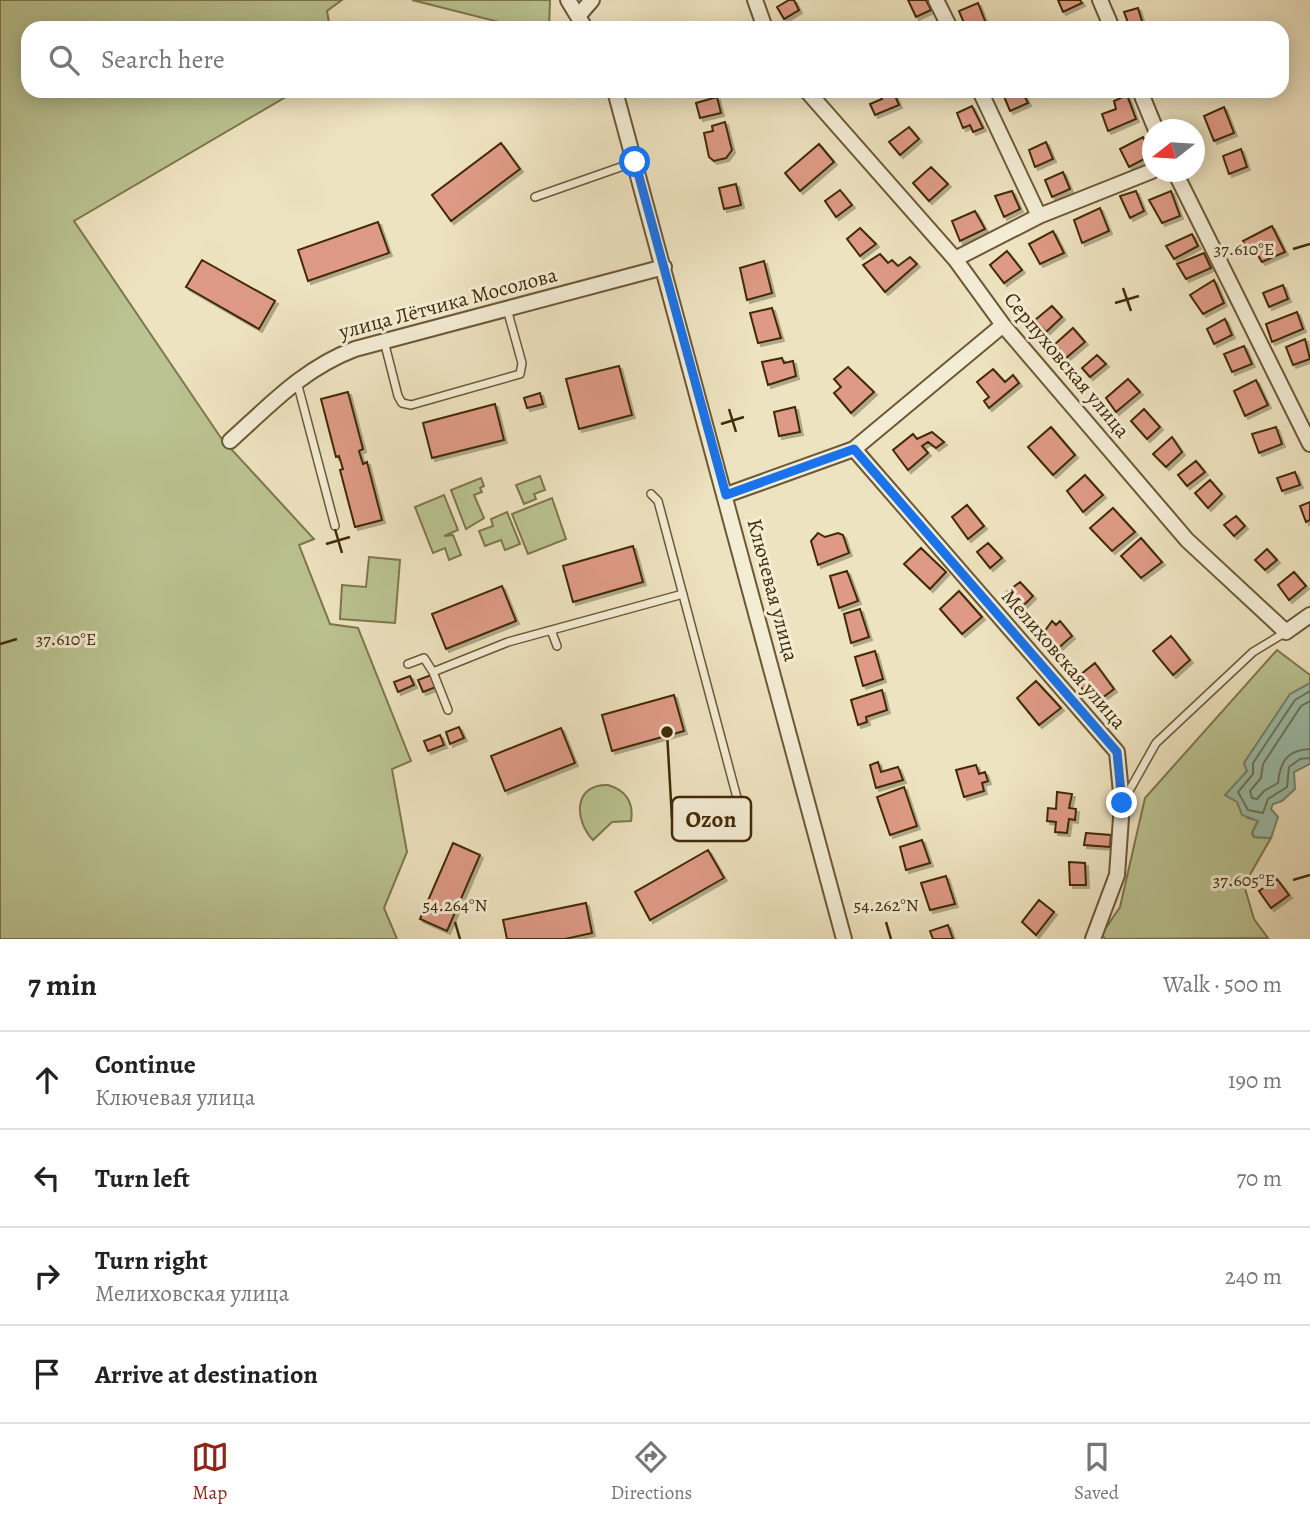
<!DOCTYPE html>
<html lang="en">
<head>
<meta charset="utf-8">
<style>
	body { margin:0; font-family:Alegreya,serif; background:#f6f6f6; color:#222 }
	.compass { position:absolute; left:1142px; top:119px; width:63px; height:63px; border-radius:50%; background:#fff; box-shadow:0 4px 18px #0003; rotate:253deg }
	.stop { position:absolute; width:21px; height:21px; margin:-16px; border:5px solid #1a73e8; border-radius:50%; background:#fff }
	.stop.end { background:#1a73e8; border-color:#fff; box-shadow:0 2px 7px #0008 }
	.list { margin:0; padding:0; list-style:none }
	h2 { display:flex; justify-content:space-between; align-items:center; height:91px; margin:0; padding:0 28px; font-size:30px }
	h2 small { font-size:23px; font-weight:400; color:#767676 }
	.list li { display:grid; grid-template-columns:46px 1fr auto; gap:21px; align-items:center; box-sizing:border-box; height:98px; padding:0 28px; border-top:2px solid #e0e0e0 }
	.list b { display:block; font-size:26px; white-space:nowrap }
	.list p { margin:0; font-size:23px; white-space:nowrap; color:#767676 }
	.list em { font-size:23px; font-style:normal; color:#767676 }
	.icon { flex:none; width:38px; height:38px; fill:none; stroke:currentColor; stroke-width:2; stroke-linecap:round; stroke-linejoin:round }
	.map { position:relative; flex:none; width:1310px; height:939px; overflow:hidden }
	.search { position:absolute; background:#fff; box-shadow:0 4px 18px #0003; left:21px; right:21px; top:21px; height:77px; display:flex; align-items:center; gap:18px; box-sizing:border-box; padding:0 24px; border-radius:21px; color:#767676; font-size:26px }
	.sheet { height:483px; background:#fff }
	nav { display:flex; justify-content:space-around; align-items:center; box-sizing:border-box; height:98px; border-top:2px solid #e0e0e0; background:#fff; font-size:19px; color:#767676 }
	nav a { display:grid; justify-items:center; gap:4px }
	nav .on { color:#8f2418 }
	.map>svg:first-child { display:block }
</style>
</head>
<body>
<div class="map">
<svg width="1310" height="939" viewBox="0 0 1310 939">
	<defs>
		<filter id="shadow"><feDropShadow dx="3" dy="3" stdDeviation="0" flood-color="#0004"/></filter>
	</defs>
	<rect width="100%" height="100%" fill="#eee3c0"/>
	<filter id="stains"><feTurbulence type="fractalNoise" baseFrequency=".00286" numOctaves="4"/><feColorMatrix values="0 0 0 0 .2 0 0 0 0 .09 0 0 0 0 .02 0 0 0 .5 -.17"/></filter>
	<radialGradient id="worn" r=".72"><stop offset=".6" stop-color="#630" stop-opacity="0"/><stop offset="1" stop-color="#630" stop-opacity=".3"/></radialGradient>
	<path fill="#bac391" stroke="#7e764c" stroke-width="2" d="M0,0h342l-15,11 3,17h-302v63h268l-222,130 147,217 93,101 -15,6 31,79 28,4 53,133 -19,8 15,83 -23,56 13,31h-397z
		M412,0h138l-1,28h-26z
		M540,476l5,14 -11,4 2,5 -12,5 -8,-19z
		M481,478l3,8 -4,2 2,4 -8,3 10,23 -18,11 -15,-39z
		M444,495l14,35 -14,6 9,-1 8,20 -12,5 -4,-12 -12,5 -18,-46z
		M552,498l14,41 -38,15 -16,-40z
		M507,512l13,32 -15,6 -4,-10 -16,6 -6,-15 14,-5 -2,-7z
		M369,557l31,3 -5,63 -55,-4 2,-34 24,2z
		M1277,650l33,25v8l-20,12 -46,68 3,7 -10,32 11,16 10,2 -6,13 2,4 17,1 -27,47 10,34 14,19 -162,1 -5,-4 19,-28 25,-109z
		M608,785c18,5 26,18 23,36l-19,1 -19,18c-19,-20 -20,-56 15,-55z"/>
	<path fill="#9bbfac" stroke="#77836a" stroke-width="2" d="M1310,683v81l-16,8 1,17 -13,12 -9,3 -2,5 7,8 -7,21 -17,-1 -2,-4 6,-12 -16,-6 -5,-13 -12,-7 22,-24 -3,-8 46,-69z"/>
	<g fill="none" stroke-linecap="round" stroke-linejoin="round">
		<path stroke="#6e7459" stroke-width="2" d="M1310,691l-15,9 -42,63v11l-15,18 10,18 15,3 5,-14 19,-12 2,-20 11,-8 10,-1
			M1310,701l-9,5 -38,58 -2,14 -11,13 2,7 5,1 7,-8 14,-8c2,-20 8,-33 32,-34"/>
	</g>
	<path fill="#de9a86" stroke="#412a06" stroke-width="2" filter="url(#shadow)" d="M789,0h5l5,10 -15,9 -7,-12z
		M908,0h18l5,10 -15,7z
		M1058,0h22l2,3 -19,9z
		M978,3l9,23 -21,2 -7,-17z
		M1138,8l6,20h-14l-6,-16z
		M936,22l3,6h-17z
		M878,91h15l6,14 -24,10 -5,-11 12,-5z
		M1009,91h13l6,12 -18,8 -7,-17z
		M1127,95l9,24 -28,12 -6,-17 14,-5 -2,-8z
		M717,97l4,16 -21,5 -4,-15z
		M972,106l11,22 -10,4 -3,-7 -7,3 -6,-15z
		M1224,107l10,26 -20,8 -10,-25z
		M725,122l7,28 -6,8 -12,3 -5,-4 -5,-24 9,-2 -1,-5z
		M909,127l10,12 -19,16 -11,-13z
		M1143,137l9,18 -23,12 -9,-18z
		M1046,142l7,17 -18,8 -6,-17z
		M501,143l19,26 -69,52 -19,-26z
		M819,144l15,18 -34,29 -15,-18z
		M1241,149l6,18 -18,7 -6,-18z
		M931,167l17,17 -19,17 -16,-18z
		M1063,172l7,17 -18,8 -7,-17z
		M736,184l5,21 -17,4 -5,-21z
		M840,190l12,15 -16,12 -11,-16z
		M1012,191l8,18 -16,8 -9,-21z
		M1136,191l8,20 -14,7 -10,-22z
		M1171,191l9,25 -18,7 -13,-23z
		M1100,208l9,23 -27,12 -8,-23z
		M975,211l10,18 -25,12 -8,-20z
		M378,222l11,31 -81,28 -10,-31z
		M1272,226l13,26 -23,10 -8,-13 -6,3 -5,-11z
		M860,228l16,16 -16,12 -13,-17z
		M1053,231l11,22 -24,11 -11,-20z
		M1192,234l6,12 -24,13 -8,-13z
		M1007,251l15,19 -18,13 -14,-18z
		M1204,253l7,15 -25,11 -9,-15z
		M880,254l8,9 4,-3 6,6 12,-9 7,7 -32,28 -22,-27z
		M202,260l73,41 -16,28 -73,-42z
		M764,261l8,32 -25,7 -7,-32z
		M1214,280l10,23 -21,11 -13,-19z
		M1283,285l5,14 -19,8 -6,-14z
		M1052,306l10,11 -16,15 -11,-12z
		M772,308l9,30 -23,5 -8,-30z
		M1297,312l6,17 -31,13 -6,-18z
		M1225,319l7,16 -18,9 -7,-15z
		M1073,328l12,14 -19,16 -11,-14z
		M1305,339l5,20 -17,6 -7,-18z
		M1244,346l8,18 -20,8 -8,-18z
		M1097,355l9,9 -16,13 -8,-9z
		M782,358l2,5 9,-2 3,15 -28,9 -6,-23z
		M619,366l13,49 -53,14 -13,-50z
		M848,367l26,25 -23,21 -17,-20 7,-6 -7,-8z
		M993,369l12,13 8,-7 6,8 -30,25 -5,-7 5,-4 -12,-15z
		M1128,379l12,13 -24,20 -10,-14z
		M1256,380l12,25 -23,11 -11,-25z
		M348,392l15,57 -4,2 4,13 4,-2 15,58 -27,7 -15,-57 3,-1 -4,-13 -3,1 -15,-58z
		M540,393l3,11 -16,4 -3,-10z
		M495,404l9,36 -72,18 -9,-35z
		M795,407l5,25 -21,4 -5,-24z
		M1144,409l16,18 -13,12 -16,-18z
		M1051,427l24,28 -22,20 -25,-28z
		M1276,427l6,17 -23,9 -7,-19z
		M932,432l12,10 -8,6 -8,-6 -6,4 6,7 -20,17 -15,-20 20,-16 4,5z
		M1172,437l10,15 -16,15 -13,-13z
		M1196,461l9,11 -18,14 -9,-11z
		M1295,472l5,13 -18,6 -5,-13z
		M1085,475l18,20 -20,17 -16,-21z
		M1210,480l12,14 -14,14 -13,-15z
		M1310,502v18l-4,2 -6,-16z
		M967,505l17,21 -16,13 -16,-22z
		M1113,508l22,24 -23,19 -22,-23z
		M1236,516l9,10 -11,10 -10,-11z
		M818,533l7,4 13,-4 5,2 6,18 -31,12 -7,-24z
		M1141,538l21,24 -21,16 -20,-22z
		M988,543l14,15 -12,10 -13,-16z
		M633,546l10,36 -70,20 -10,-36z
		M921,548l25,24 -16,17 -26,-25z
		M1267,549l10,11 -12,10 -10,-10z
		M847,571l11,30 -19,7 -9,-32z
		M1294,572l12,14 -17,14 -11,-15z
		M1020,582l13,14 -13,13 -13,-17z
		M502,586l14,35 -70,28 -14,-35z
		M959,591l23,26 -20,17 -22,-25z
		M860,609l9,28 -18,6 -7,-29z
		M1052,621l4,4 4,-4 12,15 -17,15 -13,-16z
		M1171,636l19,24 -17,15 -20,-24z
		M875,651l8,28 -20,7 -8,-29z
		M1095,663l19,26 -20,15 -19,-25z
		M431,675l5,12 -13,5 -5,-12z
		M410,676l4,9 -16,7 -4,-10z
		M1036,681l25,27 -22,17 -22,-27z
		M882,690l5,20 -21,7 1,5 -9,3 -7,-25z
		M674,695l10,36 -72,20 -10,-36z
		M459,727l5,11 -14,6 -4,-12z
		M561,728l14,35 -70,28 -14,-35z
		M440,735l4,10 -16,6 -4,-10z
		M878,762l3,10 17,-5 5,13 -27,8 -6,-23z
		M976,765l3,9 6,-2 3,9 -6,2 2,8 -20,6 -8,-27z
		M904,787l13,39 -27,9 -13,-38z
		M1057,792l15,2 -3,14 7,1 -1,11 -6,-1 -2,14 -12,-1 1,-10 -9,-1 1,-13 8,1z
		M1086,833l25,2 -1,12 -26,-2z
		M922,840l8,23 -24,7 -6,-23z
		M453,843l27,12 -33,76 -27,-12z
		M708,850l16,28 -74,42 -15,-28z
		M1069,862l16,1 1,22h-16z
		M946,876l9,28 -25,6 -9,-27z
		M1277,879l12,16 -18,13 -12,-17z
		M1039,900l15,12 -18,23 -14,-13z
		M586,903l6,30 -27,6h-58l-4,-19z
		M948,925l5,14h-20l-3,-8z"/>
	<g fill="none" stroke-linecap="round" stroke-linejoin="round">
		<g stroke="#6c5834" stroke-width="10">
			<path id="service" d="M535,197l100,-35
				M384,341l14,55 4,7 9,2 109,-31 2,-11 -15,-54
				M297,382l38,144
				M651,494l7,7 82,308
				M551,630l6,16
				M408,664l16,-6 9,14
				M448,710l-15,-38 75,-30 175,-48
				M1124,800l32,-57 97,-91 33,-20"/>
		</g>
		<g stroke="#6c5834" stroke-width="18">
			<path id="minor" d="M568,0l17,28
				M755,0l10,28
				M936,0l14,28
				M1100,0l12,28
				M579,15l13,-15
				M615,91l229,848
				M807,91l148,168 48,66 184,215 99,92 24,-17
				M980,91l59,125
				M1140,91l16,39
				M1175,172l135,272
				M955,259l84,-43 113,-45
				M230,441c40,-36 74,-73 125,-92l309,-82
				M854,449l263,303 5,51 -5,72 -24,64
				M726,495l128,-46 149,-124"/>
		</g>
		<use href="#service" stroke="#f4edd6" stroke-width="7"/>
		<use href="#minor" stroke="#f4edd6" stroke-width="14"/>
	</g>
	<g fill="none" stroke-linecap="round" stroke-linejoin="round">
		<path stroke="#1a73e8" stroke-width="9" d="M635,162l91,333 128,-46 263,303 5,51"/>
	</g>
	<path fill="none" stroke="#412a06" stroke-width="2.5" d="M1293,249l17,-5M1123,288l8,23M1115,303l24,-7M729,409l7,23M721,424l23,-7M335,529l7,24M326,544l24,-7M0,644l17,-5M1293,880l17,-5M455,922l5,17M886,922l5,17"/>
	<g text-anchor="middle" stroke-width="6" stroke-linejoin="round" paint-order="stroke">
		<g font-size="21" fill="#412a06" stroke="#f4edd6">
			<text transform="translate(448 303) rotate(-15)" y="7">улица Лётчика Мосолова</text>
			<text transform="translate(1067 365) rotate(50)" y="7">Серпуховская улица</text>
			<text transform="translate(773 590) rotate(75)" y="7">Ключевая улица</text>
			<text transform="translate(1064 659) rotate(49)" y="7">Мелиховская улица</text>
		</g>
	</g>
	<g font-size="18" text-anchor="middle" fill="#412a06" stroke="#f4edd6" stroke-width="6" stroke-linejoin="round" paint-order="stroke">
		<text x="1244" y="255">37.610°E</text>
		<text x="66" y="645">37.610°E</text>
		<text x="1244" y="886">37.605°E</text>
		<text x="455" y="911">54.264°N</text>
		<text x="886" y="911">54.262°N</text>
	</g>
	<path fill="none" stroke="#412a06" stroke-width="2.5" d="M667 732L672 819"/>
	<circle fill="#412a06" stroke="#f4edd6" stroke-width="2.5" cx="667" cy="732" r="7"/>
	<rect fill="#f4edd6" stroke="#412a06" stroke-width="2.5" x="672" y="797" width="79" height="44" rx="7"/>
	<g font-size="23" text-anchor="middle" font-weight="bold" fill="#412a06">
		<text x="711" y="827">Ozon</text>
	</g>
	<rect width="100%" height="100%" filter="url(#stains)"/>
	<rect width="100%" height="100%" fill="url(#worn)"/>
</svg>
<svg class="compass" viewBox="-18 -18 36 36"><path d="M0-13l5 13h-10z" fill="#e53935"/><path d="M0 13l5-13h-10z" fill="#767676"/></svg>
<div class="stop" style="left:635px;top:162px"></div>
<div class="stop end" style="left:1122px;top:803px"></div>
<div class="search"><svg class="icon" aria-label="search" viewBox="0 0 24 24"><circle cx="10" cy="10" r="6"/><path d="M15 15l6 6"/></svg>Search here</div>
</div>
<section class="sheet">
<h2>7 min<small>Walk · 500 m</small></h2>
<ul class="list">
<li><svg class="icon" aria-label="ahead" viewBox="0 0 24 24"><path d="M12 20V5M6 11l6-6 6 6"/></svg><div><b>Continue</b><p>Ключевая улица</p></div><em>190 m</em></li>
<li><svg class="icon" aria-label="left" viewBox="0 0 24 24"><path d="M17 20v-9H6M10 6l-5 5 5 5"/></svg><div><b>Turn left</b></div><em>70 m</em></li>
<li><svg class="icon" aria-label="right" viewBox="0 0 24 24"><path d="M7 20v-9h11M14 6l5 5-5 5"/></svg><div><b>Turn right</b><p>Мелиховская улица</p></div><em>240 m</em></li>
<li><svg class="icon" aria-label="arrive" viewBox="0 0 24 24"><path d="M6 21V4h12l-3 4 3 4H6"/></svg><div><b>Arrive at destination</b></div></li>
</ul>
</section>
<nav>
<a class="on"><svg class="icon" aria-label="map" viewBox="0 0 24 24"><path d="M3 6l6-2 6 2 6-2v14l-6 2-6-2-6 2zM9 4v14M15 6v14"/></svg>Map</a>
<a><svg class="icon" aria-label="directions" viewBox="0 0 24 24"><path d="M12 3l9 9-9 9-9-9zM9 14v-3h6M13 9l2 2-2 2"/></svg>Directions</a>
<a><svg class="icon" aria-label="saved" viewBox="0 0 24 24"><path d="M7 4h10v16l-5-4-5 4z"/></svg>Saved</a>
</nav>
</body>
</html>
